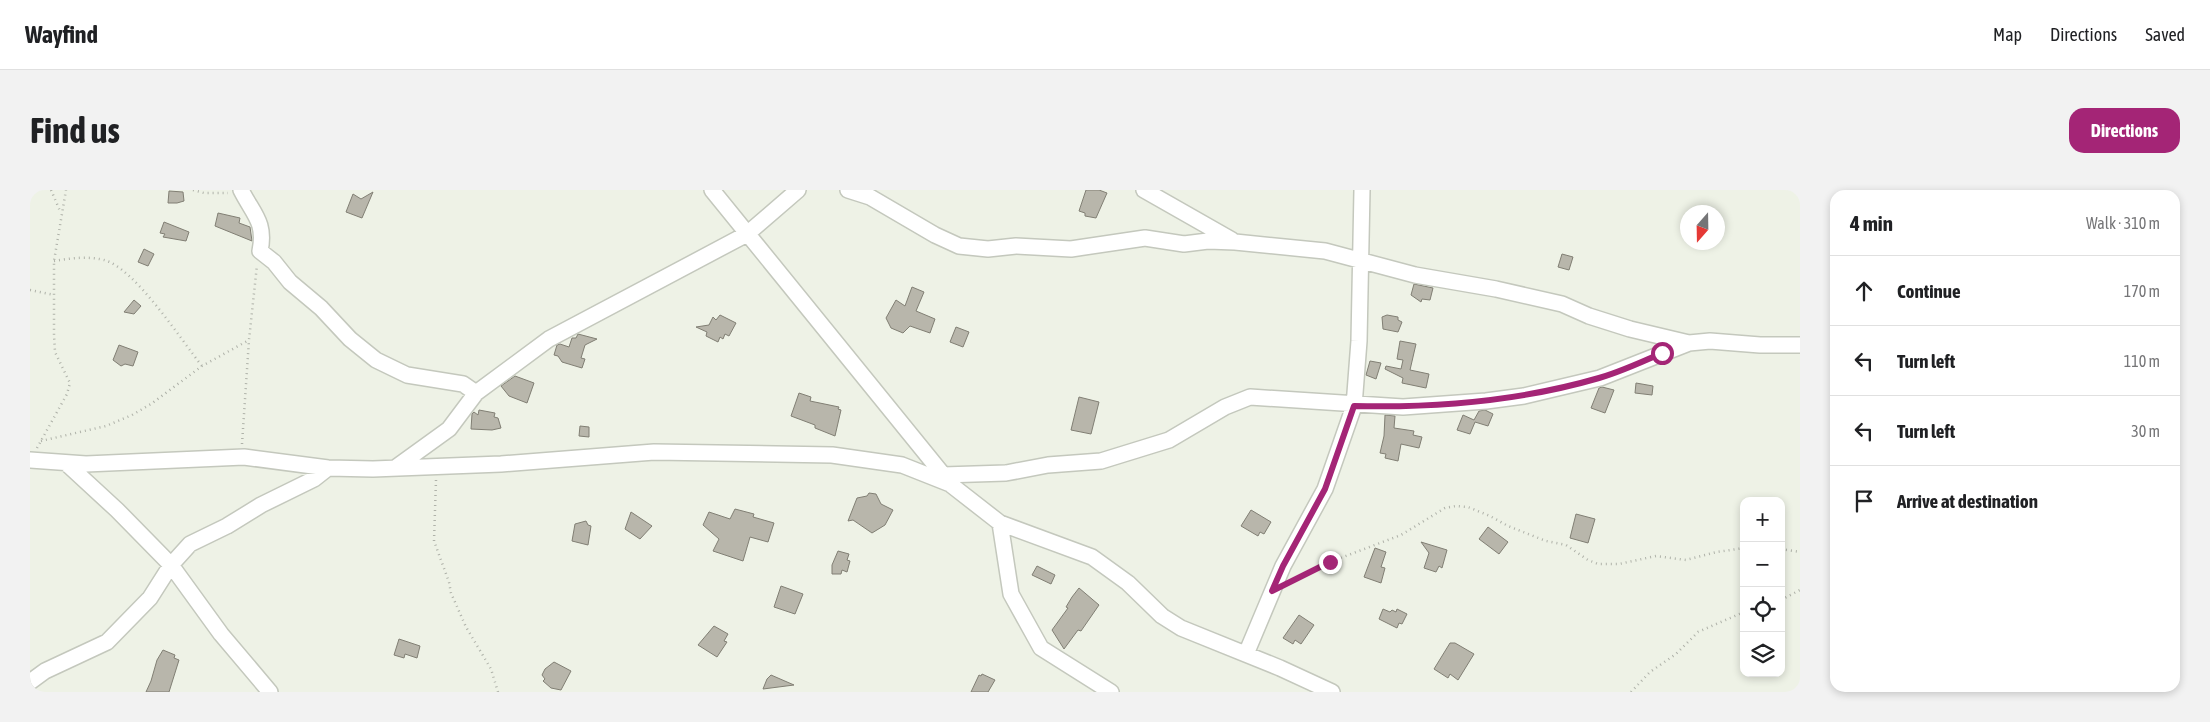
<!DOCTYPE html>
<html lang="en">
<head>
<meta charset="utf-8">
<style>
	body { margin:0; font-family:"Asap Condensed",sans-serif; background:#f2f2f2; color:#202124 }
	.controls { position:absolute; right:15px; bottom:15px; display:grid; overflow:hidden; border-radius:10px; box-shadow:0 2px 8px #0003 }
	.controls button { width:45px; height:45px; display:grid; place-items:center; padding:0; border:0; border-bottom:1px solid #e0e0e0; background:#fff; color:#202124; font:25px sans-serif }
	.compass { position:absolute; left:1650px; top:15px; width:45px; height:45px; border-radius:50%; background:#fff; box-shadow:0 2px 8px #0003; rotate:200deg }
	.stop { position:absolute; width:15px; height:15px; margin:-11px; border:4px solid #a42576; border-radius:50%; background:#fff }
	.stop.end { background:#a42576; border-color:#fff; box-shadow:0 1px 5px #0008 }
	.list { margin:0; padding:0; list-style:none }
	h2 { display:flex; justify-content:space-between; align-items:center; height:65px; margin:0; padding:0 20px; font-size:21px }
	h2 small { font-size:16px; font-weight:400; color:#757577 }
	.list li { display:grid; grid-template-columns:32px 1fr auto; gap:15px; align-items:center; box-sizing:border-box; height:70px; padding:0 20px; border-top:1px solid #e0e0e0 }
	.list b { display:block; font-size:19px; white-space:nowrap }
	.list em { font-size:16px; font-style:normal; color:#757577 }
	.icon { flex:none; width:28px; height:28px; fill:none; stroke:currentColor; stroke-width:2; stroke-linecap:round; stroke-linejoin:round }
	.map { position:relative; flex:none; width:1770px; height:502px; overflow:hidden; border-radius:15px }
	header { display:flex; align-items:center; gap:30px; box-sizing:border-box; height:70px; padding:0 25px; background:#fff; border-bottom:1px solid #e0e0e0 }
	header strong { font-size:24px }
	nav { display:flex; gap:28px; margin-inline-start:auto; font-size:18px }
	.intro { display:flex; align-items:center; justify-content:space-between; box-sizing:border-box; height:120px; padding:0 30px }
	h1 { margin:0; font-size:35px }
	.button { padding:12px 22px; border-radius:15px; background:#a42576; color:#fff; font-size:18px; font-weight:700 }
	main { display:flex; gap:30px; padding:0 30px }
	aside { flex:1; background:#fff; border-radius:15px; box-shadow:0 2px 8px #0003 }
	.map>svg:first-child { display:block }
</style>
</head>
<body>
<header>
<strong>Wayfind</strong>
<nav><a>Map</a><a>Directions</a><a>Saved</a></nav>
</header>
<div class="intro"><h1>Find us</h1><a class="button">Directions</a></div>
<main>
<div class="map">
<svg width="1770" height="502" viewBox="0 0 1770 502">
	<rect width="100%" height="100%" fill="#eef2e6"/>
	<path fill="#b8b6ab" stroke="#817f74" d="M1056,0h13l8,3 -11,25 -11,-2v-3l-6,-2z
		M139,1l14,1 1,9 -7,2h-9z
		M343,2l-11,26 -16,-6 7,-18 8,5z
		M188,23l22,5 -1,5 11,4 2,14 -37,-15z
		M134,32l25,10 -3,9 -23,-4 2,-3 -5,-1z
		M114,59l10,5 -6,12 -10,-4z
		M1532,64l11,3 -4,13 -11,-3z
		M1384,94l19,4 -3,12 -8,-1 -1,3 -10,-7z
		M882,97l12,5 -8,19 19,8 -5,14 -20,-7 -7,7 -12,-5 -5,-10 10,-18 9,6z
		M104,110l7,6 -7,8 -10,-2z
		M690,125l16,8 -7,13 -4,-2 -2,5 -3,-2 -2,5 -12,-6 1,-4 -11,-5 13,-2 4,-8 3,3z
		M1357,125l11,2v3l4,2 -4,10 -15,-3 -1,-12z
		M926,137l13,5 -6,15 -13,-5z
		M548,144l19,5 -12,6 -4,13 4,1 -3,9 -20,-6 -4,-6 -4,-1 3,-10 3,-1 9,3 3,-9h4z
		M1370,151l16,3 -6,26 19,4 -3,14 -24,-5 1,-5 -18,-9 1,-3 15,3 2,-9 -6,-1z
		M89,155l19,7 -5,14 -8,-2 -4,2 -8,-6z
		M1340,171l11,2 -5,16 -10,-4z
		M485,186l19,7 -7,20 -18,-7 -8,-10z
		M1606,193l17,3 -1,9 -17,-2z
		M1572,197l12,3 -9,23 -14,-5 8,-20z
		M769,203l12,4 -1,4 29,6 -1,2 3,1 -6,26 -20,-8v-3l-24,-9z
		M1049,207l20,5 -8,32 -20,-4z
		M449,220l16,3 -1,4 4,1 3,10 -9,2 -21,-1 1,-15 2,-2 4,3z
		M1455,220l8,4 -5,12 -13,-4 -5,12 -13,-4 6,-15 11,5 5,-9z
		M1355,225l10,1 -1,12 20,3 -1,4 9,2 -3,11 -18,-4 -3,17 -13,-3 1,-4 -6,-1 4,-17z
		M550,236l9,1v10l-10,-1z
		M839,303l7,1 5,10 12,6 -8,15 -13,8 -19,-13 -5,1 9,-23 10,-2z
		M705,319l19,5 -1,3 21,6 -6,19 -18,-5 -7,24 -30,-10 6,-12 -16,-14 6,-13 21,7z
		M1221,320l20,12 -7,12 -4,-2 -2,4 -17,-10z
		M601,322l21,14 -12,13 -15,-10z
		M1546,324l19,5 -7,24 -18,-5z
		M556,331l2,4 3,1 -3,19 -16,-4 3,-17z
		M1458,337l20,15 -9,12 -20,-15z
		M1391,352l26,8 -5,18 -3,-2 -3,6 -12,-4 5,-15z
		M1345,358l11,4 -5,15 4,1 -4,15 -17,-6z
		M808,361l11,3 -2,6 3,1 -3,11 -5,-2 -1,4h-9v-9z
		M1007,376l18,9 -4,9 -19,-9z
		M751,396l22,8 -8,20 -21,-7z
		M1049,398l20,17 -18,26 -3,-1 -14,19 -12,-19 16,-22 -2,-1 6,-10z
		M1353,419l7,3 2,-2 4,2 1,-3 10,5 -5,10 -3,-1 -2,5 -18,-9z
		M1269,425l15,10 -13,19 -6,-4 -2,4 -10,-6z
		M684,436l14,8 -4,7 3,1 -10,15 -19,-12z
		M369,449l21,7 -3,12 -12,-4 -1,4 -10,-3z
		M1420,453h5l19,11 -16,26 -8,-6 -2,4 -14,-9z
		M133,460l12,5 -1,3 5,2 -10,32h-23l5,-11 6,-21z
		M524,472l17,9 -10,19 -10,-2 -8,-7 2,-2 -3,-4 3,-6z
		M952,484l13,6 -7,12h-17l8,-17 2,1z
		M741,485l23,10 -31,4 4,-10z"/>
	<g fill="none" stroke-linecap="round" stroke-linejoin="round">
		<g stroke="#c4c8bd" stroke-width="18">
			<path id="minor" d="M211,0c12,24 25,32 19,61l14,11 16,20 31,26 29,31 26,21 31,15 56,9 13,9
				M682,0l237,292
				M818,0l22,7 65,38 24,11 29,3 28,-3 55,3 74,-11 39,6 24,-3 27,1 90,9 90,24 81,14 66,15 27,12 41,13 59,14
				M1114,0l88,50
				M0,270l56,4 158,-7 84,11 45,1 128,-5 153,-12 178,3 70,10 48,19 50,39 11,71 30,54 70,44
				M36,273l51,47 54,55 50,69 49,58
				M365,278l54,-39 27,-36 73,-54 198,-105 51,-44
				M913,285l63,-2 42,-8 53,-4 68,-21 56,-33 25,-10 153,10 83,-6 38,-5 76,-18 89,-35 21,-2 50,4h40
				M970,333l92,34 36,26 34,33 19,12 99,40 52,24
				M1216,464l37,-88 42,-77 29,-83 5,-65 3,-151
				M0,492l15,-11 62,-29 43,-44 21,-33 19,-21 37,-18 34,-21 53,-26 14,-11"/>
		</g>
		<path stroke="#afb2a9" stroke-width="2.5" stroke-dasharray="1 4" stroke-linecap="butt" d="M21,0l9,21
			M163,0l11,3h24
			M24,71c17,-3 34,-5 50,-1 31,8 77,80 98,106
			M0,100l24,5
			M11,251l65,-15 26,-11 19,-11 51,-38 47,-26
			M212,254l7,-104 8,-75
			M7,258l30,-54 3,-11 -15,-31 -1,-17v-74l12,-71
			M406,290l-2,61 15,41 2,11 15,34 25,42 7,23
			M1751,359l19,3
			M1261,391l39,-19 71,-27 44,-27 11,-2 12,1 22,9 18,10 38,15 20,4 22,15 10,4h21l37,-8 30,4 31,-8 27,-4
			M1751,410l19,-10
			M1601,502l19,-20 26,-18 22,-22 46,-20"/>
		<use href="#minor" stroke="#fff" stroke-width="15"/>
	</g>
	<g fill="none" stroke-linecap="round" stroke-linejoin="round">
		<path stroke="#a42576" stroke-width="6" d="M1300,372l-58,29 11,-25 42,-77 29,-83c82,2 166,-5 245,-28 21,-6 43,-16 63,-25"/>
	</g>
</svg>
<div class="controls">
<button>+</button>
<button>−</button>
<button><svg class="icon" aria-label="locate" viewBox="0 0 24 24"><circle cx="12" cy="12" r="6"/><path d="M12 2v4M12 18v4M2 12h4M18 12h4"/></svg></button>
<button><svg class="icon" aria-label="layers" viewBox="0 0 24 24"><path d="M12 4l9 5-9 5-9-5zM3 14l9 5 9-5"/></svg></button>
</div>
<svg class="compass" viewBox="-18 -18 36 36"><path d="M0-13l5 13h-10z" fill="#e53935"/><path d="M0 13l5-13h-10z" fill="#757577"/></svg>
<div class="stop" style="left:1632px;top:163px"></div>
<div class="stop end" style="left:1300px;top:372px"></div>
</div>
<aside>
<h2>4 min<small>Walk · 310 m</small></h2>
<ul class="list">
<li><svg class="icon" aria-label="ahead" viewBox="0 0 24 24"><path d="M12 20V5M6 11l6-6 6 6"/></svg><div><b>Continue</b></div><em>170 m</em></li>
<li><svg class="icon" aria-label="left" viewBox="0 0 24 24"><path d="M17 20v-9H6M10 6l-5 5 5 5"/></svg><div><b>Turn left</b></div><em>110 m</em></li>
<li><svg class="icon" aria-label="left" viewBox="0 0 24 24"><path d="M17 20v-9H6M10 6l-5 5 5 5"/></svg><div><b>Turn left</b></div><em>30 m</em></li>
<li><svg class="icon" aria-label="arrive" viewBox="0 0 24 24"><path d="M6 21V4h12l-3 4 3 4H6"/></svg><div><b>Arrive at destination</b></div></li>
</ul>
</aside>
</main>
</body>
</html>
